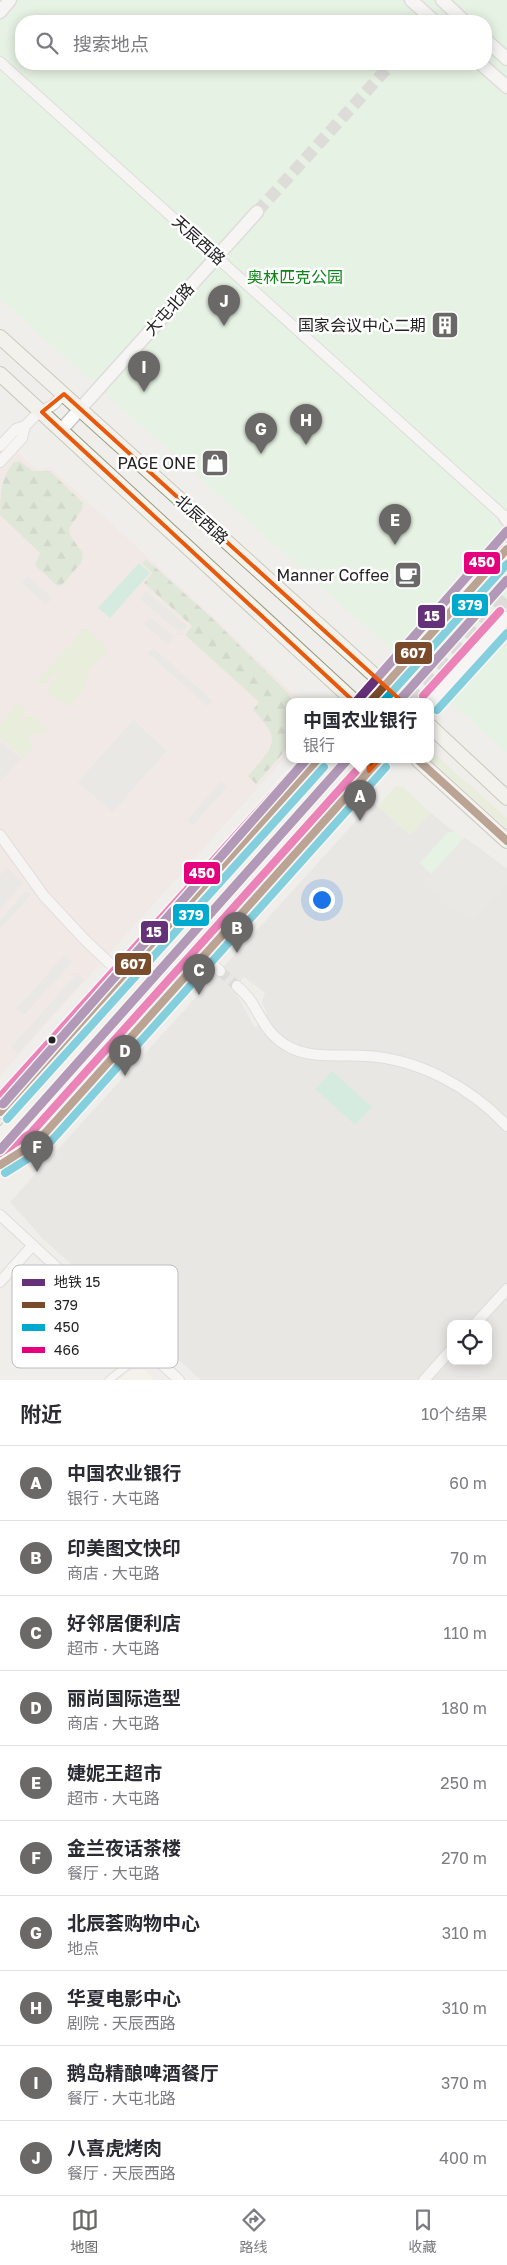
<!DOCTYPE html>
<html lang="zh">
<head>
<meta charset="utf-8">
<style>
	body { margin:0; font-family:"Golos Text","Noto Sans SC",sans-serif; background:#f2f2f3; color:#2b2b33 }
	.controls { position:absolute; right:15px; bottom:15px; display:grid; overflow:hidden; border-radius:10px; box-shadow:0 2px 12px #0003 }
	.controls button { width:45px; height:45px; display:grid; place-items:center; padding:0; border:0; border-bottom:1px solid #e1e1e2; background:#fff; color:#2b2b33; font:25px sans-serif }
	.you { position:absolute; left:321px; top:899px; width:18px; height:18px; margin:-12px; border:4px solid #fff; border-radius:50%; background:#1a73e8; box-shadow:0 0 0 8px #1a73e833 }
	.badge { display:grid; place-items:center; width:32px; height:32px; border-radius:50%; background:#6a6968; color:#fff; font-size:16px; font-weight:700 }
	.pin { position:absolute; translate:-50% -41px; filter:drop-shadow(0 1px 2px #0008) }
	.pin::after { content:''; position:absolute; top:26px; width:18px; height:15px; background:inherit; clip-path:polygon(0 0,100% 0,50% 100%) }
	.popup { position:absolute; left:286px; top:698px; width:148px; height:65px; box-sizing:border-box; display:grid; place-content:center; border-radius:10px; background:#fff; filter:drop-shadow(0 1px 4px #0005); font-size:16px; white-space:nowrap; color:#7c7c81 }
	.popup b { font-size:19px; color:#2b2b33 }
	.popup::after { content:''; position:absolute; left:50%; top:100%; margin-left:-10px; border:10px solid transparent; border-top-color:#fff }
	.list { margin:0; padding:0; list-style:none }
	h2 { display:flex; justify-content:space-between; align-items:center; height:65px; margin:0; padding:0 20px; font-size:21px }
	h2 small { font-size:16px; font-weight:400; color:#7c7c81 }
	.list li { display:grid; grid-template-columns:32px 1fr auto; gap:15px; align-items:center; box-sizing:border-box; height:75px; padding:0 20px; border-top:1px solid #e1e1e2 }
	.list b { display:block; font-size:19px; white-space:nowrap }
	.list p { margin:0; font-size:16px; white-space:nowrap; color:#7c7c81 }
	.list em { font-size:16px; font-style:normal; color:#7c7c81 }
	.icon { flex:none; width:28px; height:28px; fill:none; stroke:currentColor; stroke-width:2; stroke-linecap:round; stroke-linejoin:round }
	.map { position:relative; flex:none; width:507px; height:1380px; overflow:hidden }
	.search { position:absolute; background:#fff; box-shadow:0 2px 12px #0003; left:15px; right:15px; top:15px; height:55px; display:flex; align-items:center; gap:12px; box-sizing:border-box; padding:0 18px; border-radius:20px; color:#7c7c81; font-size:19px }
	.sheet { height:815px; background:#fff }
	nav { display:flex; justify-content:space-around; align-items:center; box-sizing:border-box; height:70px; border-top:1px solid #e1e1e2; background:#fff; font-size:14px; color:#7c7c81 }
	nav a { display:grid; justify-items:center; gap:2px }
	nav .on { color:#6a6968 }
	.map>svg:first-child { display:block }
</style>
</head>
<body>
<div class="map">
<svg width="507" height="1380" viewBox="0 0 507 1380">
	<defs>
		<pattern id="forest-firs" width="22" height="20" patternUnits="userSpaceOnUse" patternTransform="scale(1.25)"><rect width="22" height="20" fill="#cbdec1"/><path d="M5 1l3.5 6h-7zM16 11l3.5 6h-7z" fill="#aebea6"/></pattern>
	</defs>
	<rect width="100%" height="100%" fill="#f0eeeb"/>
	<path fill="#dfdedc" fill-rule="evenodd" d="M373,802l37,33 21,-22 32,26 2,-1 16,11 26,20v423l-28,32h-28v31l-24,25h-226l-158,-141 -33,-37zM244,977l21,16 -3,9 5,12 -12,14 -21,-39z
		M507,1296v84h-78l22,-23v4h37v-37h-7z"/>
	<path fill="#f1e3e1" d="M0,436l36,33 14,-2 171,157 79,76v2h-10v50l-290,324z"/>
	<path fill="#f8f7e8" d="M143,1369l11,11h-38l14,-9z"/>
	<path fill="#ddeccb" d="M87,629l20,18v4l-18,18 -6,21 -14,17 -8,-7 -2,2 -12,-12 12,-16 -3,-3 -14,15 -5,-5 46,-51z
		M18,703l9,8 -6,6 3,3 6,-6 17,16 -3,3 -15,2 3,12 -9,10 -21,-18 -2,1v-15z
		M430,750l77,68v11l-77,-70z
		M396,786l7,1 28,26 -21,22 -32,-29z"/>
	<path fill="url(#forest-firs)" d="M20,461l13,10h17l33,32 -1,6 -13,20 1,6 13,19 -2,9 -20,23 -5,-1 -21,-20 5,-12 -40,-38c1,-22 0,-36 14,-53z
		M146,559l66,59 76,75 5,9h-3v43l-34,39 -8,-8c25,-30 36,-34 5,-66l6,-8 -74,-67 7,-9 -48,-43 8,-10 -10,-10z"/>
	<path fill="#daf5da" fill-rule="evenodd" d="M0,0h507v753l-507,-454zM21,21h465v43h-465z
		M448,832h6l9,7 -32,35 -11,-11z"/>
	<path fill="#b7e6d2" d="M139,563l11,10 -40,45 -12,-10z
		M332,1071l40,36 -17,18 -40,-36z"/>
	<path fill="#e0dfde" d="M28,576l24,22 -6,7 -24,-22z
		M146,591l41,35 -6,8 -41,-35z
		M150,617l24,20 -7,7 -23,-20z
		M153,648l60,53 -6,5 -59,-53z
		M133,720l34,31 -55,61 -34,-30z
		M2,742l19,17 -21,23v-37z
		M221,781l6,6 -34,38 -6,-5z
		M465,838l42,31v14l-33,36 -22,-10 -29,-26z
		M7,867l16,16 -23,26v-34z
		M26,891l5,4 -31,34v-9z
		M64,956l8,6 -48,53 -8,-6z
		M77,974l7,6 -66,73 -7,-6z"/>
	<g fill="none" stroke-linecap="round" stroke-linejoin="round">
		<path stroke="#c7c5c3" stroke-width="10" stroke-dasharray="10 5" stroke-linecap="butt" d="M220,971l17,15"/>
		<path stroke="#c7c5c3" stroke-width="12" stroke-dasharray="12 6" stroke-linecap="butt" d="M257,212l134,-148"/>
		<path stroke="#c7c5c3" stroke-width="14" stroke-dasharray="14 7" stroke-linecap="butt" d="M392,702l115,-128
			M412,702l95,-105"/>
		<g stroke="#c9c8c7" stroke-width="9">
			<path id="pedestrian" d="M109,1380l38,-30"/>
		</g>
		<g stroke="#c9c8c7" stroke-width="12">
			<path id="minor" d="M0,62l505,455
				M0,446l16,-17 9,-3
				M0,462l22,-24 3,-12 12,-12 16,-9 11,-11
				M0,835l44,61 42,45 37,35
				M203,955l17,16
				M237,986c5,5 11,10 15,17 12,19 16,33 39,45 22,11 51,6 75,8 54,3 105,32 141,70
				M0,1215l179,165
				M0,1282l33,-37
				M475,1324l32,-35
				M424,1380l27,-30"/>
		</g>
		<g stroke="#c9c8c7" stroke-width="15">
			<path id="tertiary" d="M411,0l23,21
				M442,0l22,21
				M0,12l10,-12
				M486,40l21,19
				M481,64l26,23
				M62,429l195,-217
				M505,517l2,3
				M370,702l137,-153
				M430,703l77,-85
				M0,1112l317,-352
				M2,1164l36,-23 341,-381"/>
		</g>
		<g stroke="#999a82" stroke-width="16">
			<path id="secondary" d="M0,337l404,365
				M0,374l355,328
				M430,726l77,72
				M418,760l89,81
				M0,1137l341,-377
				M0,1162l355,-396"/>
		</g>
		<use href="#pedestrian" stroke="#fdfcfc" stroke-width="7"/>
		<use href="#minor" stroke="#fdfcfc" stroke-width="10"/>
		<use href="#tertiary" stroke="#fdfcfc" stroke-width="12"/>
		<use href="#secondary" stroke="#f4f4ed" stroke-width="14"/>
		<g stroke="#fff" stroke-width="11">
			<path id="bus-1" d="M370,702l137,-153
				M418,760l89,81
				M0,1112l317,-352
				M0,1165l38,-24 341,-381"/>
		</g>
		<g stroke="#fff" stroke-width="11">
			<path id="bus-2" d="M383,702l124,-138
				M437,710l70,-77
				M7,1119l317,-352
				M5,1173l40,-25 341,-381"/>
		</g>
		<g stroke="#fff" stroke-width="11">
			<path id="bus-3" d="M363,695l137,-153
				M423,696l77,-85
				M0,1097l304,-337
				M0,1153l31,-20 335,-373"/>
		</g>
		<use href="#bus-1" stroke="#7a4b2a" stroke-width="8"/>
		<use href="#bus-2" stroke="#00a9ce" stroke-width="8"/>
		<use href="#bus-3" stroke="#e5007d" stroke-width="8"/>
		<g stroke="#fff" stroke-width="12">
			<path id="metro-1" d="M356,702l151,-171
				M398,702l109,-122
				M3,1104l303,-344
				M0,1150l347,-390"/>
		</g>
		<use href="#metro-1" stroke="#653279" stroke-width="9"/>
	</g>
	<path d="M0 0H507V1380H0ZM64,394l354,322 -49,55 -2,-14 -8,-9 -11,-8h-13l28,-30 -321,-298z" fill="#f0eeeb" fill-opacity=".55" fill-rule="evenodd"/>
	<path fill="none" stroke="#e8590c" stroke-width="4" stroke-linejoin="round" d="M64,394l354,322 -49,55 -2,-14 -8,-9 -11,-8h-13l28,-30 -321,-298z"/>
	<defs>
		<g id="building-square" transform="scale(1.4375)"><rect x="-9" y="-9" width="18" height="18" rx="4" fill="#6a6968" stroke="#fff"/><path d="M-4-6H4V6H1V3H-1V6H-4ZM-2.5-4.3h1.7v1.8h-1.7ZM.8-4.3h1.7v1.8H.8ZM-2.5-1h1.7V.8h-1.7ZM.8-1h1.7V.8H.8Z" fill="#fff"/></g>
		<g id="shop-square" transform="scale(1.4375)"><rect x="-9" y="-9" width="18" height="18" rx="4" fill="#6a6968" stroke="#fff"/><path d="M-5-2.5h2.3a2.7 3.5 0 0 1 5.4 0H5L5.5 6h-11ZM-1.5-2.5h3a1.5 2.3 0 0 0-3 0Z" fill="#fff"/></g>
		<g id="cafe-square" transform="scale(1.4375)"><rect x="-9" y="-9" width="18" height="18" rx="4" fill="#6a6968" stroke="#fff"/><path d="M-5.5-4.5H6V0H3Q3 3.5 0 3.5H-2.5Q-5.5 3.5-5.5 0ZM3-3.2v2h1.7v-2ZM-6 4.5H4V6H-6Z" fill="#fff"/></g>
	</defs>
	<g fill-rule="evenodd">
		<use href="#building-square" x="445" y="325"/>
		<use href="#shop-square" x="215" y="463"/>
		<use href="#cafe-square" x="408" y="575"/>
	</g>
	<circle fill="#222" stroke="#fff" stroke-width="2" cx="52" cy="1040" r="4.5"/>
	<g text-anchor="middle" stroke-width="5" stroke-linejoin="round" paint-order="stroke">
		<g font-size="16" fill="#222" stroke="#fff">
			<text transform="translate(199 240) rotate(42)" y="6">天辰西路</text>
			<text transform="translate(169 309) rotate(-48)" y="6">大屯北路</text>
			<text transform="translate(202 519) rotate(42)" y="6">北辰西路</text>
		</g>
		<g font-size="16" fill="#0c8416" stroke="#fff">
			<text x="295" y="283">奥林匹克公园</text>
		</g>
		<g font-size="16" fill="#222" stroke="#fff" text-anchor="end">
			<text x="426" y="331">国家会议中心二期</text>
			<text x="196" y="469">PAGE ONE</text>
			<text x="389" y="581">Manner Coffee</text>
		</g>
	</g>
	<rect x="12" y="1265" width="166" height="103" rx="8" fill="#fff" stroke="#bdbdbd" stroke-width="1"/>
	<rect x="22" y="1279" width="23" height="7" fill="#653279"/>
	<rect x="22" y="1302" width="23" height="6" fill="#7a4b2a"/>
	<rect x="22" y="1324" width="23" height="7" fill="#00a9ce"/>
	<rect x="22" y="1347" width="23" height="6" fill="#e5007d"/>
	<g font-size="14" fill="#222">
		<text x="54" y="1287">地铁 15</text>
		<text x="54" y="1310">379</text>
		<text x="54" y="1332">450</text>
		<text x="54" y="1355">466</text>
	</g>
	<g stroke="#fff" stroke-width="2">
		<rect x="463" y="551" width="38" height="24" rx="5" fill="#e5007d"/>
		<rect x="451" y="593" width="38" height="24" rx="5" fill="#00a9ce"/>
		<rect x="417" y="604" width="29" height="25" rx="5" fill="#653279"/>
		<rect x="394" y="641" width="39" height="24" rx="5" fill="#7a4b2a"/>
		<rect x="183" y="861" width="38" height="24" rx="5" fill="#e5007d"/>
		<rect x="172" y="903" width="38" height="24" rx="5" fill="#00a9ce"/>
		<rect x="140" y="920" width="29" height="24" rx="5" fill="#653279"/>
		<rect x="114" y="952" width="38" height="24" rx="5" fill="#7a4b2a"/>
	</g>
	<g font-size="14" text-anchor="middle" font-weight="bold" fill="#fff">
		<text x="482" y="567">450</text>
		<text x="470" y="610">379</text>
		<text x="432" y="621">15</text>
		<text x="413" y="658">607</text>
		<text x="202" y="878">450</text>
		<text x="191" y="920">379</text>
		<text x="154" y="937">15</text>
		<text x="133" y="969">607</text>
	</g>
</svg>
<div class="controls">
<button><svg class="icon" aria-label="locate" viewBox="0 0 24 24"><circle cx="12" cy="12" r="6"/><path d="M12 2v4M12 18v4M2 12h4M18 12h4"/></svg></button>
</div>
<div class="you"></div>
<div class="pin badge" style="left:360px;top:821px">A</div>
<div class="popup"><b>中国农业银行</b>银行</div>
<div class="pin badge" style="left:237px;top:953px">B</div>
<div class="pin badge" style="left:199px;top:995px">C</div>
<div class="pin badge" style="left:125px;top:1076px">D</div>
<div class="pin badge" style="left:395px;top:545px">E</div>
<div class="pin badge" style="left:37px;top:1172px">F</div>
<div class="pin badge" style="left:261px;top:454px">G</div>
<div class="pin badge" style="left:306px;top:445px">H</div>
<div class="pin badge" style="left:144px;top:392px">I</div>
<div class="pin badge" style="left:224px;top:326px">J</div>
<div class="search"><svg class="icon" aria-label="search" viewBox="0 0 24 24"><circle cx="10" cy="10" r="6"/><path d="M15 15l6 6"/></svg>搜索地点</div>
</div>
<section class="sheet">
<h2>附近<small>10个结果</small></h2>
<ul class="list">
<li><span class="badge">A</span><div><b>中国农业银行</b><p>银行 · 大屯路</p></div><em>60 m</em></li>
<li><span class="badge">B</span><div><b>印美图文快印</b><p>商店 · 大屯路</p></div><em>70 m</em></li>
<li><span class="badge">C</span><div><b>好邻居便利店</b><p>超市 · 大屯路</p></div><em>110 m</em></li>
<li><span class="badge">D</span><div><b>丽尚国际造型</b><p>商店 · 大屯路</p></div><em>180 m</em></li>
<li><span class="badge">E</span><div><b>婕妮王超市</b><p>超市 · 大屯路</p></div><em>250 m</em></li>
<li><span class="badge">F</span><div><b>金兰夜话茶楼</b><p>餐厅 · 大屯路</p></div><em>270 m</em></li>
<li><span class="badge">G</span><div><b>北辰荟购物中心</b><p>地点</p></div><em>310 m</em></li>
<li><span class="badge">H</span><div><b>华夏电影中心</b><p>剧院 · 天辰西路</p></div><em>310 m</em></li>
<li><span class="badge">I</span><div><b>鹅岛精酿啤酒餐厅</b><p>餐厅 · 大屯北路</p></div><em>370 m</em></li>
<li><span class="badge">J</span><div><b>八喜虎烤肉</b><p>餐厅 · 天辰西路</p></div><em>400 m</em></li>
</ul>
</section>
<nav>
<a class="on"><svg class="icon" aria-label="map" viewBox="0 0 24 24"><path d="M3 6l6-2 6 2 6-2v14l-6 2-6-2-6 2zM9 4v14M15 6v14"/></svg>地图</a>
<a><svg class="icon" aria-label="directions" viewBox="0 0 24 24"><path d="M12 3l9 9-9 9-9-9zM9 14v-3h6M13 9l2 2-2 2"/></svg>路线</a>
<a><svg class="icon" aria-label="saved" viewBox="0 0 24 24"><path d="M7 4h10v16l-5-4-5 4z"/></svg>收藏</a>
</nav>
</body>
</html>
